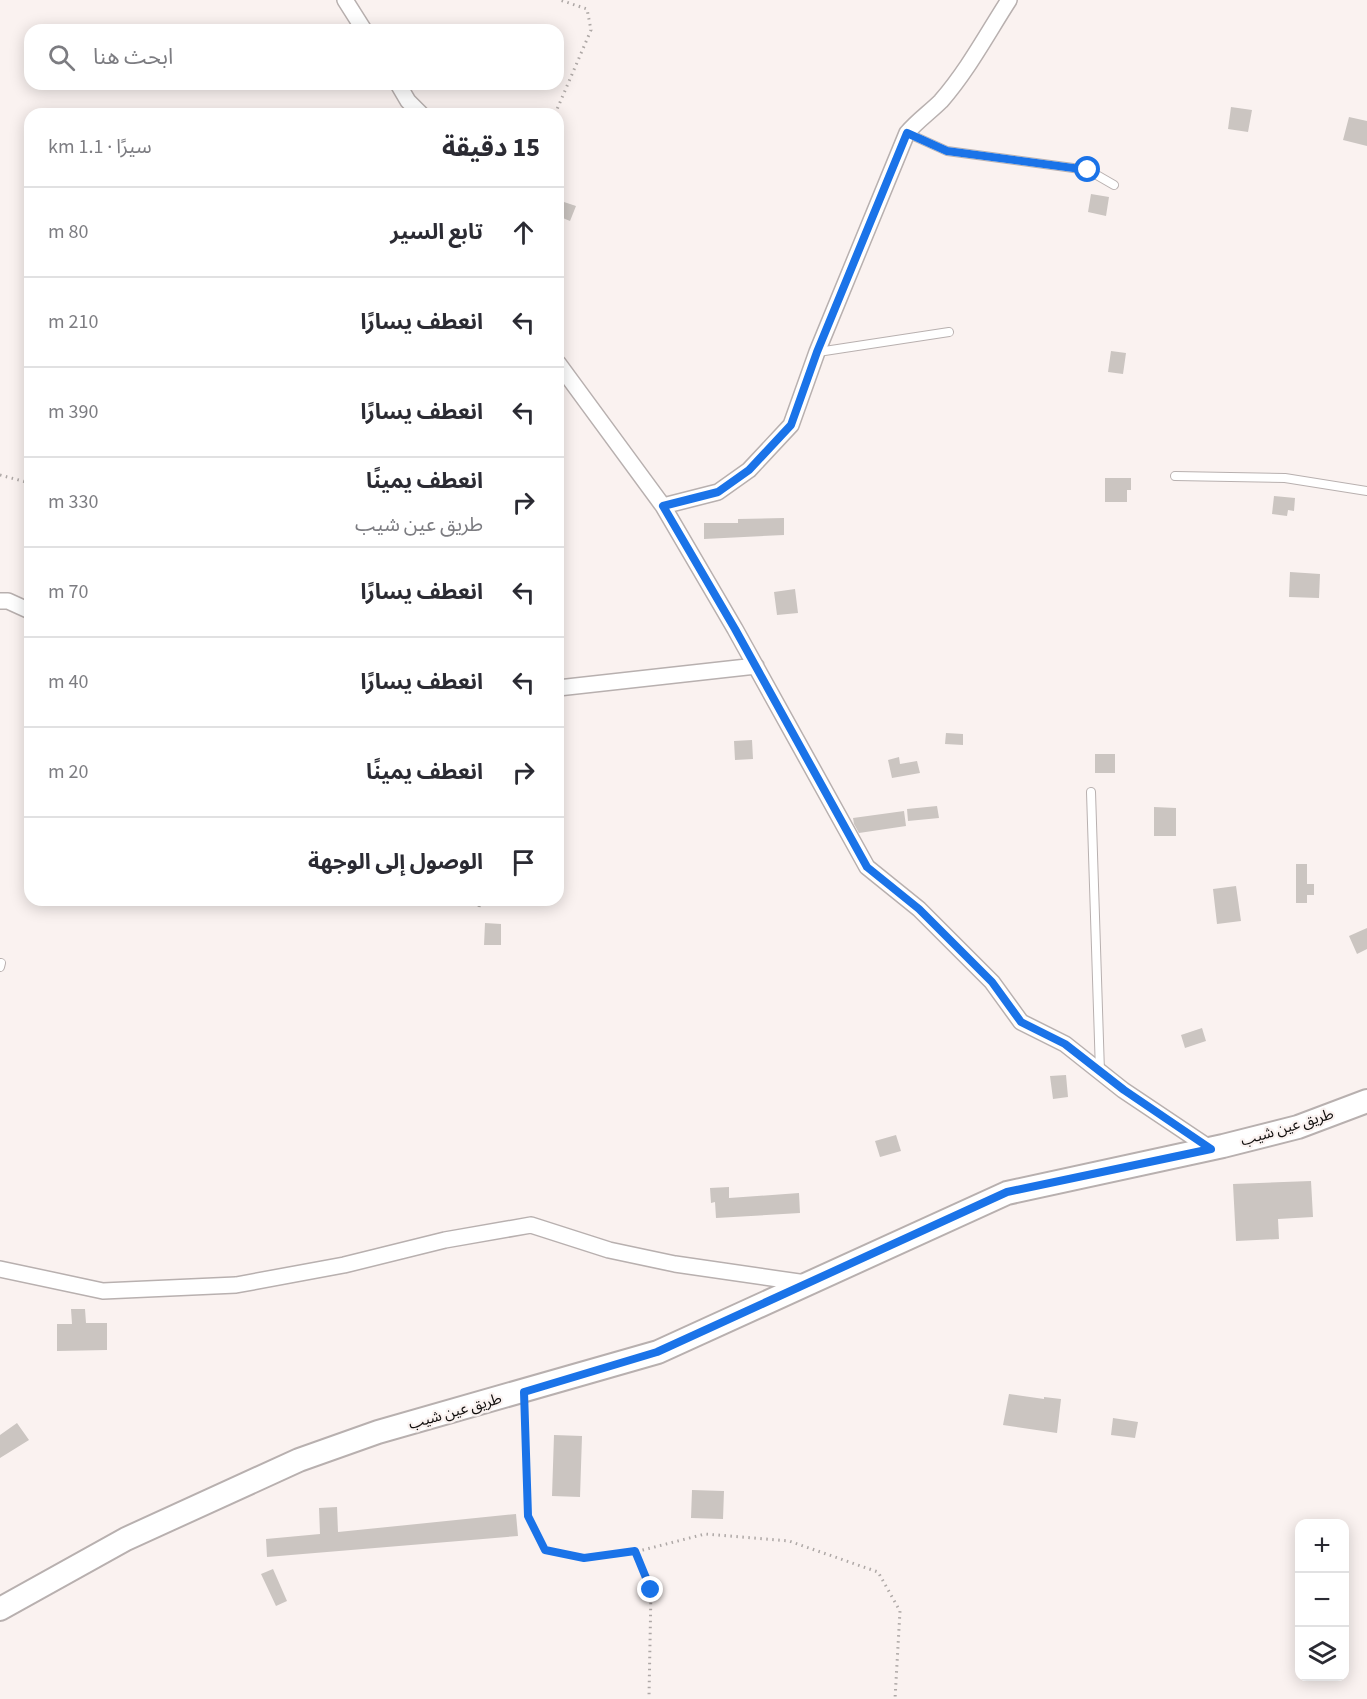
<!DOCTYPE html>
<html lang="ar">
<head>
<meta charset="utf-8">
<style>
	body { margin:0; font-family:"Source Sans 3","Noto Sans Arabic",sans-serif; background:#f7f7f7; color:#2b2b33; direction:rtl }
	.controls { position:absolute; right:18px; bottom:18px; display:grid; overflow:hidden; border-radius:12px; box-shadow:0 3px 15px #0003 }
	.controls button { width:54px; height:54px; display:grid; place-items:center; padding:0; border:0; border-bottom:2px solid #e1e1e2; background:#fff; color:#2b2b33; font:30px sans-serif }
	.stop { position:absolute; width:18px; height:18px; margin:-14px; border:4px solid #1a73e8; border-radius:50%; background:#fff }
	.stop.end { background:#1a73e8; border-color:#fff; box-shadow:0 2px 6px #0008 }
	.list { margin:0; padding:0; list-style:none }
	h2 { display:flex; justify-content:space-between; align-items:center; height:78px; margin:0; padding:0 24px; font-size:26px }
	h2 small { font-size:20px; font-weight:400; color:#7c7c81 }
	.list li { display:grid; grid-template-columns:39px 1fr auto; gap:18px; align-items:center; box-sizing:border-box; height:90px; padding:0 24px; border-top:2px solid #e1e1e2 }
	.list b { display:block; font-size:22px; white-space:nowrap }
	.list p { margin:0; font-size:20px; white-space:nowrap; color:#7c7c81 }
	.list em { font-size:20px; font-style:normal; color:#7c7c81 }
	.icon { flex:none; width:33px; height:33px; fill:none; stroke:currentColor; stroke-width:2; stroke-linecap:round; stroke-linejoin:round }
	.map { position:relative; flex:none; width:1367px; height:1699px; overflow:hidden; direction:ltr }
	.search { position:absolute; background:#fff; box-shadow:0 3px 15px #0003; left:24px; top:24px; width:540px; height:66px; display:flex; align-items:center; gap:15px; box-sizing:border-box; padding:0 21px; border-radius:18px; color:#7c7c81; font-size:22px }
	.panel { position:absolute; background:#fff; box-shadow:0 3px 15px #0003; left:24px; top:108px; width:540px; height:798px; border-radius:18px; direction:rtl }
	.map>svg:first-child { display:block }
</style>
</head>
<body>
<div class="map">
<svg width="1367" height="1699" viewBox="0 0 1367 1699">
	<rect width="100%" height="100%" fill="#faf2f0"/>
	<path fill="#cbc5c1" d="M1231,107l21,3 -4,22 -20,-3z
		M1349,117l18,4v25l-24,-6z
		M1091,194l18,3 -3,19 -18,-4z
		M558,200l18,6 -6,15 -12,-5z
		M1111,351l15,2 -3,21 -15,-2z
		M1105,478h26v12h-4v12h-22z
		M1274,496l21,2 -1,13 -6,-1 -1,6 -15,-2z
		M784,518v17l-80,4v-16h34v-4z
		M1290,572l30,2 -1,24 -30,-1z
		M795,589l3,24 -21,2 -3,-23z
		M946,733l17,1v11l-18,-1z
		M752,740l1,19 -18,1 -1,-19z
		M1095,754h20v19h-20z
		M899,757l1,7 17,-3 3,12 -28,5 -4,-18z
		M937,806l2,12 -31,3 -1,-12z
		M1154,807l22,1v28h-22z
		M904,811l2,15 -47,7 -5,-9 -1,-6z
		M1296,864h11v20h7v11h-7v8h-11z
		M1236,886l5,35 -24,3 -4,-35z
		M485,923l16,1v21h-17z
		M1367,928v21l-10,5 -8,-18z
		M1202,1028l4,13 -21,7 -4,-13z
		M1066,1075l2,22 -15,2 -3,-23z
		M896,1135l5,16 -21,6 -5,-16z
		M1311,1181l2,36 -35,2 1,20 -43,2 -3,-57z
		M729,1187v11l70,-5 1,20 -84,5 -1,-16 -4,1 -1,-15z
		M71,1309h14l1,14h21v27l-50,1v-27h15z
		M1009,1394l35,5v-2l17,2 -4,34 -54,-8z
		M1113,1418l25,4 -3,16 -24,-3z
		M17,1423l12,17 -29,18v-23z
		M554,1435l28,1 -2,61 -28,-1z
		M692,1490l32,1 -1,28 -32,-1z
		M337,1507l1,25 178,-18 2,22 -251,21 -1,-18 54,-5 -1,-26z
		M273,1569l14,32 -11,5 -15,-32z"/>
	<g fill="none" stroke-linecap="round" stroke-linejoin="round">
		<g stroke="#b8b0af" stroke-width="10">
			<path id="lane" d="M907,133l40,18 141,19 26,15
				M818,352l131,-20
				M1175,476l110,2 82,13
				M1091,792l9,280
				M0,967l1,-4"/>
		</g>
		<g stroke="#b8b0af" stroke-width="18">
			<path id="street" d="M345,0l19,30
				M1009,0c-22,34 -41,70 -68,101 -11,11 -24,20 -34,32l-90,219 -26,73 -42,45 -31,22 -55,14 72,123 132,238 52,42 73,73 29,40 44,22 58,46 88,59
				M398,84l10,17 13,13
				M558,363l105,143
				M0,601h8l22,10
				M558,688l198,-22
				M0,1269l103,22 133,-6 108,-20 101,-25 86,-15 78,25 66,14 131,19"/>
		</g>
		<g stroke="#b8b0af" stroke-width="26">
			<path id="secondary" d="M0,1609l126,-70 173,-79 79,-28 280,-80 349,-159 216,-47 75,-19 69,-26"/>
		</g>
		<path stroke="#aea8a6" stroke-width="3" stroke-dasharray="1.5 4.5" stroke-linecap="butt" d="M555,114l36,-84 -4,-21 -27,-9
			M0,475l30,8
			M479,907l1,-7
			M524,1407l4,109 17,34 39,8 51,-6 70,-18 84,7 89,31 22,39 -5,88
			M635,1552l16,38 -2,106"/>
		<use href="#lane" stroke="#fff" stroke-width="8"/>
		<use href="#street" stroke="#fff" stroke-width="15"/>
		<use href="#secondary" stroke="#fff" stroke-width="22"/>
	</g>
	<g fill="none" stroke-linecap="round" stroke-linejoin="round">
		<path stroke="#1a73e8" stroke-width="8" d="M651,1590l-16,-39 -51,7 -39,-8 -17,-34 -4,-124 133,-40 350,-160 204,-43 -87,-59 -59,-46 -44,-22 -29,-40 -73,-73 -52,-42 -132,-238 -72,-123 55,-14 31,-22 42,-45 26,-73 90,-219 40,18 141,19"/>
	</g>
	<g text-anchor="middle" stroke-width="4.5" stroke-linejoin="round" paint-order="stroke">
		<g font-size="15" fill="#100e0d" stroke="#faf2f0">
			<text transform="translate(1287 1127) rotate(-17)" y="5">طريق عين شيب</text>
			<text transform="translate(455 1411) rotate(-16)" y="5">طريق عين شيب</text>
		</g>
	</g>
</svg>
<div class="controls">
<button>+</button>
<button>−</button>
<button><svg class="icon" aria-label="layers" viewBox="0 0 24 24"><path d="M12 4l9 5-9 5-9-5zM3 14l9 5 9-5"/></svg></button>
</div>
<div class="stop" style="left:1088px;top:170px"></div>
<div class="stop end" style="left:651px;top:1590px"></div>
<div class="search"><svg class="icon" aria-label="search" viewBox="0 0 24 24"><circle cx="10" cy="10" r="6"/><path d="M15 15l6 6"/></svg>ابحث هنا</div>
<section class="panel">
<h2>15 دقيقة<small>سيرًا · 1.1 km</small></h2>
<ul class="list">
<li><svg class="icon" aria-label="ahead" viewBox="0 0 24 24"><path d="M12 20V5M6 11l6-6 6 6"/></svg><div><b>تابع السير</b></div><em>80 m</em></li>
<li><svg class="icon" aria-label="left" viewBox="0 0 24 24"><path d="M17 20v-9H6M10 6l-5 5 5 5"/></svg><div><b>انعطف يسارًا</b></div><em>210 m</em></li>
<li><svg class="icon" aria-label="left" viewBox="0 0 24 24"><path d="M17 20v-9H6M10 6l-5 5 5 5"/></svg><div><b>انعطف يسارًا</b></div><em>390 m</em></li>
<li><svg class="icon" aria-label="right" viewBox="0 0 24 24"><path d="M7 20v-9h11M14 6l5 5-5 5"/></svg><div><b>انعطف يمينًا</b><p>طريق عين شيب</p></div><em>330 m</em></li>
<li><svg class="icon" aria-label="left" viewBox="0 0 24 24"><path d="M17 20v-9H6M10 6l-5 5 5 5"/></svg><div><b>انعطف يسارًا</b></div><em>70 m</em></li>
<li><svg class="icon" aria-label="left" viewBox="0 0 24 24"><path d="M17 20v-9H6M10 6l-5 5 5 5"/></svg><div><b>انعطف يسارًا</b></div><em>40 m</em></li>
<li><svg class="icon" aria-label="right" viewBox="0 0 24 24"><path d="M7 20v-9h11M14 6l5 5-5 5"/></svg><div><b>انعطف يمينًا</b></div><em>20 m</em></li>
<li><svg class="icon" aria-label="arrive" viewBox="0 0 24 24"><path d="M6 21V4h12l-3 4 3 4H6"/></svg><div><b>الوصول إلى الوجهة</b></div></li>
</ul>
</section>
</div>
</body>
</html>
